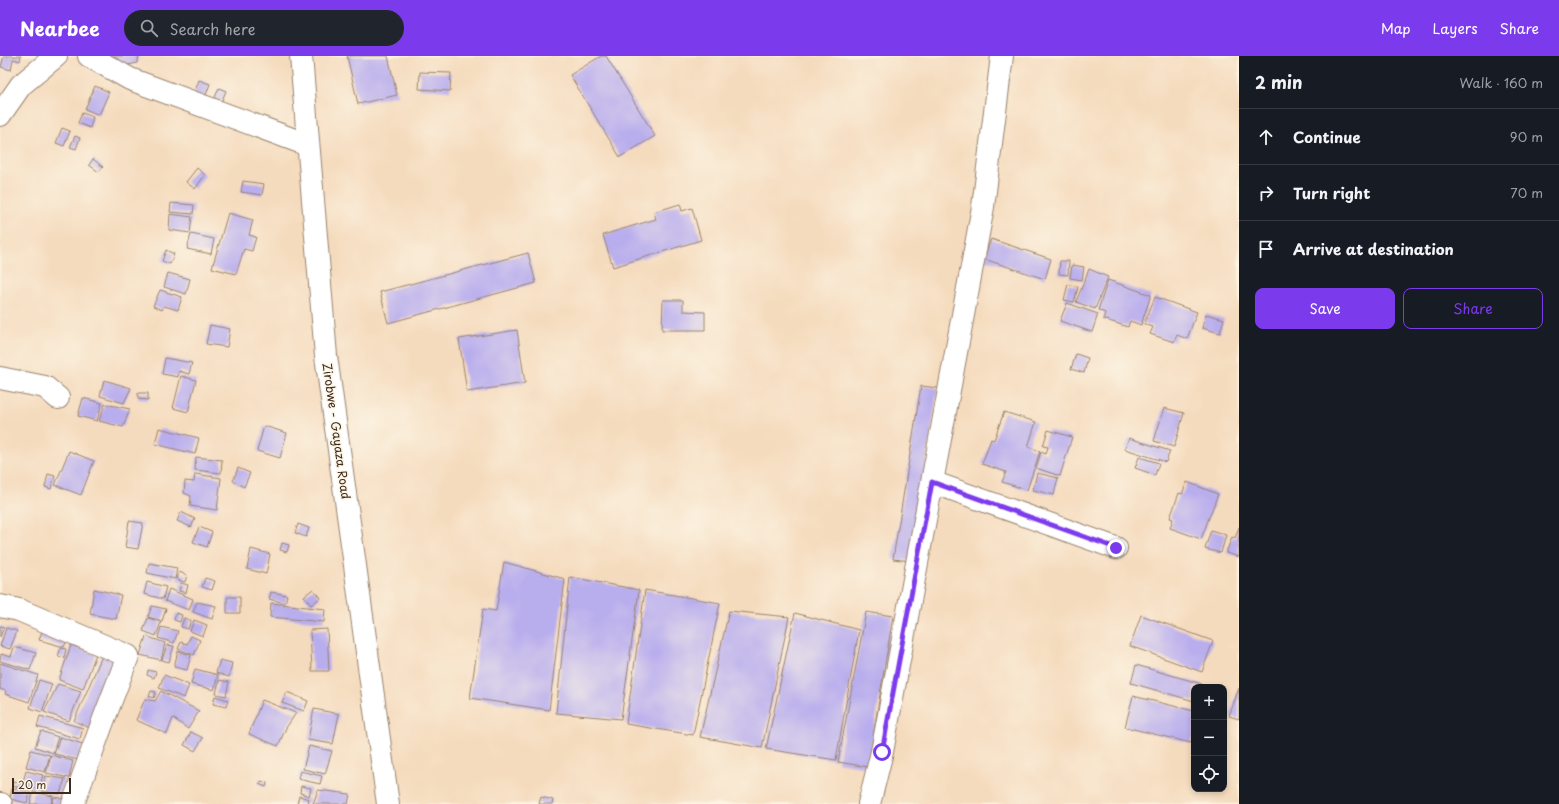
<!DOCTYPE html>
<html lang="en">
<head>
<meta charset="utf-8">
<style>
	body { margin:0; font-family:"Playpen Sans",sans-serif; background:#20242c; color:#f1f3f6 }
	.controls { position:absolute; right:12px; bottom:12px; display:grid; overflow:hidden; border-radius:8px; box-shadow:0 2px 6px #0003 }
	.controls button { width:36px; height:36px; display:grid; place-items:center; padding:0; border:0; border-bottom:1px solid #363941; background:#171b24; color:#f1f3f6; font:20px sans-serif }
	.scale { position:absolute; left:12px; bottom:10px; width:59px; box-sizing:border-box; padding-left:4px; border:2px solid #3b2a1e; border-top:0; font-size:11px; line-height:14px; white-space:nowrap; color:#3b2a1e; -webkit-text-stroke:3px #fcf5e5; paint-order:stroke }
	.stop { position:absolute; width:12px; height:12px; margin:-9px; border:3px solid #7c3aed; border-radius:50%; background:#fff }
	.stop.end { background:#7c3aed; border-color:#fff; box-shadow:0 1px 4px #0008 }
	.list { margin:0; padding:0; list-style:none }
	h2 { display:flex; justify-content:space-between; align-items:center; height:52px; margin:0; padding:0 16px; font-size:17px }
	h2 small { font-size:13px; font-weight:400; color:#9ea1a6 }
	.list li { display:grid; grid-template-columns:26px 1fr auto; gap:12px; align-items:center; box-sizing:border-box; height:56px; padding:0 16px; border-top:1px solid #363941 }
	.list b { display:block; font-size:15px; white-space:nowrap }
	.list em { font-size:13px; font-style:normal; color:#9ea1a6 }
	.actions { display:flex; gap:8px; padding:12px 16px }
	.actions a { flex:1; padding:9px 0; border:1px solid #7c3aed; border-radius:8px; text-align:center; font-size:14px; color:#7c3aed }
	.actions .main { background:#7c3aed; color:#fff }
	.icon { flex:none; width:22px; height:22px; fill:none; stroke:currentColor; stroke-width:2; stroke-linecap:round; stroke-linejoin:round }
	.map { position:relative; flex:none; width:1239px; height:748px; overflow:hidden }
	header { display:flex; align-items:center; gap:24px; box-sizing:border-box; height:56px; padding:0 20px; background:#7c3aed; color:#fff }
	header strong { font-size:19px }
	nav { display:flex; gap:22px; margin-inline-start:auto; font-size:14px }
	.search { width:280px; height:36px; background:#20242c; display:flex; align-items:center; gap:10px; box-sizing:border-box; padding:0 14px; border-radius:22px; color:#9ea1a6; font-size:15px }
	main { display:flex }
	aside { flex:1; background:#171b24 }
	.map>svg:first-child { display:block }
</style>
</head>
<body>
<header>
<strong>Nearbee</strong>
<div class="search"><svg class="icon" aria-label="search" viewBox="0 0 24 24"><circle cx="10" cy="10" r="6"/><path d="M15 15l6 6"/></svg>Search here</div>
<nav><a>Map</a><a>Layers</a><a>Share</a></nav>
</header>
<main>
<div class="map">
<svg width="1239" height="748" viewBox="0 0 1239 748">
	<rect width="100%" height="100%" fill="#fcf5e5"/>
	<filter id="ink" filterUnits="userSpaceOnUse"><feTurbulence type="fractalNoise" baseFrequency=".025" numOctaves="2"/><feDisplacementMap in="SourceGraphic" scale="8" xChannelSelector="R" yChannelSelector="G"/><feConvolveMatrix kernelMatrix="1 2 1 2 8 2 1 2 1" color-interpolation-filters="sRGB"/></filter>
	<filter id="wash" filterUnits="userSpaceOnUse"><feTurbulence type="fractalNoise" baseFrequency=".012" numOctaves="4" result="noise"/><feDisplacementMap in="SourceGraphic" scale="16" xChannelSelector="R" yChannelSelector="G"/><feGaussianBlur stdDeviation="0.9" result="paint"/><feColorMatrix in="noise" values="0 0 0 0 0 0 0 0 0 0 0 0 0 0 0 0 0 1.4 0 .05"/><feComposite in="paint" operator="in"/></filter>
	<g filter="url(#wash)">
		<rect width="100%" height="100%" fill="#f5dbbe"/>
		<g id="blocks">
			<path fill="#b9aeed" d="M4,0h17l-1,5 -7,-2 -2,11 -10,-3z
				M109,0h30l-2,7 -18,4z
				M347,0h41l9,39 -39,9z
				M601,0h5l49,80 -35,21 -50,-82z
				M420,16l31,1 -1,18 -31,-2z
				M199,24l11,4 -6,16 -11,-4z
				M95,30l14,6 -10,23 -14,-6z
				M219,32l7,3 -6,14 -7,-3z
				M82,57l11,4 -3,11 -12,-5z
				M62,72l8,3 -6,15 -8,-3z
				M75,80l5,2 -4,11 -6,-2z
				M93,103l10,8 -4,5 -10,-7z
				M197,112l8,7 -10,14 -9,-7z
				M243,125l21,3 -2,11 -21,-3z
				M171,147l23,2 -1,9 -23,-2z
				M680,148l2,7 10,-3 9,32 -88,27 -10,-32 53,-16 -2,-7z
				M228,157l25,7 -4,15 7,2 -4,14 -8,-2 -8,25 -24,-6z
				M170,158l22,3 -2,16 -21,-3z
				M191,178l23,5 -3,15 -24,-5z
				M991,183l60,20 -6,20 -61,-20z
				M166,194l8,4 -4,10 -8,-3z
				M528,197l8,30 -148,40 -8,-31z
				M1060,205h9l-1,14 -9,-1z
				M1072,209l12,2 -2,13 -12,-2z
				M1089,213l19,8 -13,32 -19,-7z
				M168,217l22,6 -4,15 -22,-7z
				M1108,224l43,15 -10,30 -11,-4 -2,6 -25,-8 2,-6 -7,-3z
				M1068,228l10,3 -4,15 -10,-2z
				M160,234l22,7 -4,13 -14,-4 -2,4 -9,-4z
				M1155,241l42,15 -10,27 -10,-4 -3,7 -24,-8 3,-7 -9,-3z
				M663,244h20v11l22,1v18h-43z
				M1067,247l31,11 -6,18 -32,-11z
				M1206,258l18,5 -4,14 -18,-5z
				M210,269l20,4 -3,18 -21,-3z
				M517,274l8,53 -58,9 -8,-53z
				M1076,298l12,4 -4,15 -13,-4z
				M165,302l27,5 -3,11 -10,-3 -1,6 -16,-3z
				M181,320l15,4 -8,32 -15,-4z
				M104,324l27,8 -7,15 -24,-7z
				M921,330l17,2 -27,173 -18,-2z
				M138,337h10v7l-10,-1z
				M83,342l19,5 -5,18 -19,-5z
				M105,348l25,5 -7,18 -24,-6z
				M1164,352l20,5 -10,34 -20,-6z
				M1004,356l32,10 -8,25 12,4 -13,39 -25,-8 4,-10 -24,-8 9,-25 3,1z
				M264,370l23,7 -7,25 -23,-7z
				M159,372l40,10 -4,16 -40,-10z
				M1048,374l24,7 -12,39 -24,-8 5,-16 5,2 2,-7 -5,-1z
				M1129,382l41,13 -4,11 -41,-13z
				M69,395l25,10 -13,34 -26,-10z
				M196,401l26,3 -1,13 -26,-3z
				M1139,401l20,6 -4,12 -20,-7z
				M238,412l12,5 -6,14 -11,-6z
				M1037,417l21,5 -4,17 -21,-5z
				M48,418l7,2 -4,13 -6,-2z
				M195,418l26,4 -4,32 -27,-4 1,-10 -7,-3 1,-12 9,1z
				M1187,426l31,12 -17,45 -31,-11 3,-9 -3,-1 9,-25 3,1z
				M181,456l14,7 -4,8 -14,-6z
				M129,465l14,2 -5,26 -13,-2z
				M298,468l11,4 -3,9 -11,-4z
				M199,471l13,5 -5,15 -14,-5z
				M1239,471v30l-13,-4 6,-16 3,1z
				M1211,474l15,5 -5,18 -16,-4z
				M282,487l7,2 -2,7 -7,-2z
				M251,493l19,5 -4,20 -19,-5z
				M504,506l61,17 -16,131 -79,-12 13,-89 13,2z
				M149,507l28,5 -2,11 -28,-6z
				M179,516l8,3 -2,7 -8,-2z
				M570,521l69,13 -18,129 -65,-6z
				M205,522l10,3 -3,9 -10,-3z
				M147,526l19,5 -3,12 -19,-5z
				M181,527l7,2 -2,8 -7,-2z
				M94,533l27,6 -5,24 -26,-5z
				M169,533l24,10 -4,11 -24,-9z
				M313,533l7,9 -9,7 -7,-9z
				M645,534l75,13 -27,132 -67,-11z
				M271,536l16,3 -2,8 -16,-4z
				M227,541h13v16h-13z
				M197,546l19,4 -4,13 -19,-7z
				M271,547l54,6 -1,13 -54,-5z
				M152,550l14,3 -4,12 -14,-4z
				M729,555l60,6 -27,131 -62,-11z
				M866,556l27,4 -25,151 -30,-5z
				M176,557l6,2 -2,7 -6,-2z
				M795,557l64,17 -23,130 -70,-11z
				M1141,559l72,26 -11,31 -72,-26z
				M148,562l13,4 -5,14 -13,-5z
				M184,562l7,2 -3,9 -7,-2z
				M194,564l13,5 -4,11 -13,-5z
				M0,570l4,1 -4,10z
				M161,571l17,4 -4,12 -16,-5z
				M6,572l11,3 -7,18 -10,-3z
				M327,573l2,42h-17l-2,-41z
				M42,575l26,7 -4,9 -25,-7z
				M146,580l19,7 -4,17 -21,-5z
				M191,580l9,4 -6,15 -16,-6 3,-7 6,2z
				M71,589l25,9 -13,35 -24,-9z
				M167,589l7,1 -5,16 -7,-2z
				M14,591l22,6 -6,17 -30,-9 1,-7 10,3z
				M61,592l5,1 -2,9 -6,-2z
				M178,595l13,4 -4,15 -13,-3z
				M102,600l18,7 -28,66 -18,-8z
				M220,604l12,3 -3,14 -13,-4z
				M0,607l38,12 -9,27 -24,-8 1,-3 -6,-2z
				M1136,609l66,19 -1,3h-7v14l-63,-18z
				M195,613l23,6 -4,15 -23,-6z
				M148,614l8,2 -2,6 -7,-3z
				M164,619l25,10 -5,13 -25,-10z
				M39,624l13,4 -10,28 -12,-4z
				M219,624l10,2 -3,14 -10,-2z
				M58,628l23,7 -12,30 -25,-9z
				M1239,632v31l-10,-3z
				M151,635l5,1 -2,6 -5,-2z
				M161,635l38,20 -11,18 -15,-11 -6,16 -31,-14 9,-21 10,2z
				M287,636l21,9 -4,10 -22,-8z
				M215,640l13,4 -2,7 -13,-3z
				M1133,640l61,15v22l-3,10 -66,-16z
				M262,644l34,13 -10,15 -8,18 -29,-12z
				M314,653l25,5 -6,30 -25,-4z
				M40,660l43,12 -3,11 -43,-12z
				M41,675l17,6 -5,16 -18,-6z
				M191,676l12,6 -8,13 -11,-6z
				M60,681l23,7 -5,16 -24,-6z
				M309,690l23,5 -7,23 -22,-5z
				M31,694l19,5 -5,17 -19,-5z
				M51,699l22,6 -4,17 -23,-5z
				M26,715l17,4 -4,14 -17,-4z
				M300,715l22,5 -2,8 -22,-5z
				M46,720l19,3 -5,15 -19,-3z
				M14,725l7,2 -1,5 -7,-2z
				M261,725l6,2 -1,4 -7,-3z
				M301,730l10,2 -2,8 -9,-3z
				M12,732l18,4 -3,11 -17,-4z
				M318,734l32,4 -2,10h-35z
				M33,736l20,4 -2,8h-21z
				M299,740l10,3 -1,5h-11z
				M54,741l11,2 -1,5h-12z
				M541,741l12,3 -1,4h-13z"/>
		</g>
	</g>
	<g filter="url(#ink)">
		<use href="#blocks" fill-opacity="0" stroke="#98826e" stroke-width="1"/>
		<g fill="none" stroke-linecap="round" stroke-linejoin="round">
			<g stroke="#98826e" stroke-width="24">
				<path id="minor" d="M89,0l41,23 178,66
					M301,0l25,300 62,448
					M0,59l21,-30 35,-29
					M0,322l45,9 13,11
					M932,426l184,66
					M0,550l19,4 109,46 -26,68 -29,80
					M0,748h1
					M869,748l13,-52 101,-545 19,-151"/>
			</g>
			<use href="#minor" stroke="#fff" stroke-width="22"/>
		</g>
	</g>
	<g fill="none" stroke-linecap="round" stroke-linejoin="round" filter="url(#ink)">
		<path stroke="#7c3aed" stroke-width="5" d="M882,696l50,-270 184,66"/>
	</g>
	<g text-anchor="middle" stroke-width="3" stroke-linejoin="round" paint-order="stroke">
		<g font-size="12" fill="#3b2a1e" stroke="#fcf5e5">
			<text transform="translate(336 375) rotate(82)" y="4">Zirobwe - Gayaza Road</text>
		</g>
	</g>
</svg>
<div class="controls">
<button>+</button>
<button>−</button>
<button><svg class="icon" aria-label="locate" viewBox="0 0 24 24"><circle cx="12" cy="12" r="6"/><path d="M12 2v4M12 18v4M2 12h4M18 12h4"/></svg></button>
</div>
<div class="scale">20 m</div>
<div class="stop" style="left:882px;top:696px"></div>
<div class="stop end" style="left:1116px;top:492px"></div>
</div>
<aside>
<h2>2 min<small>Walk · 160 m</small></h2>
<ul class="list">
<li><svg class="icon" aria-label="ahead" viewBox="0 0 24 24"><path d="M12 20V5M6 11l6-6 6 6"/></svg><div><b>Continue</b></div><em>90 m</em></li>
<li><svg class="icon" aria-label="right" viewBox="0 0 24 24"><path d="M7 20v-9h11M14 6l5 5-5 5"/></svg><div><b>Turn right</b></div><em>70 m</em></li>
<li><svg class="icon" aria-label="arrive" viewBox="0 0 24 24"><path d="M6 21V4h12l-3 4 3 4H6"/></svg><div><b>Arrive at destination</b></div></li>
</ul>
<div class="actions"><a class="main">Save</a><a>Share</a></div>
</aside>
</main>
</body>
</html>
